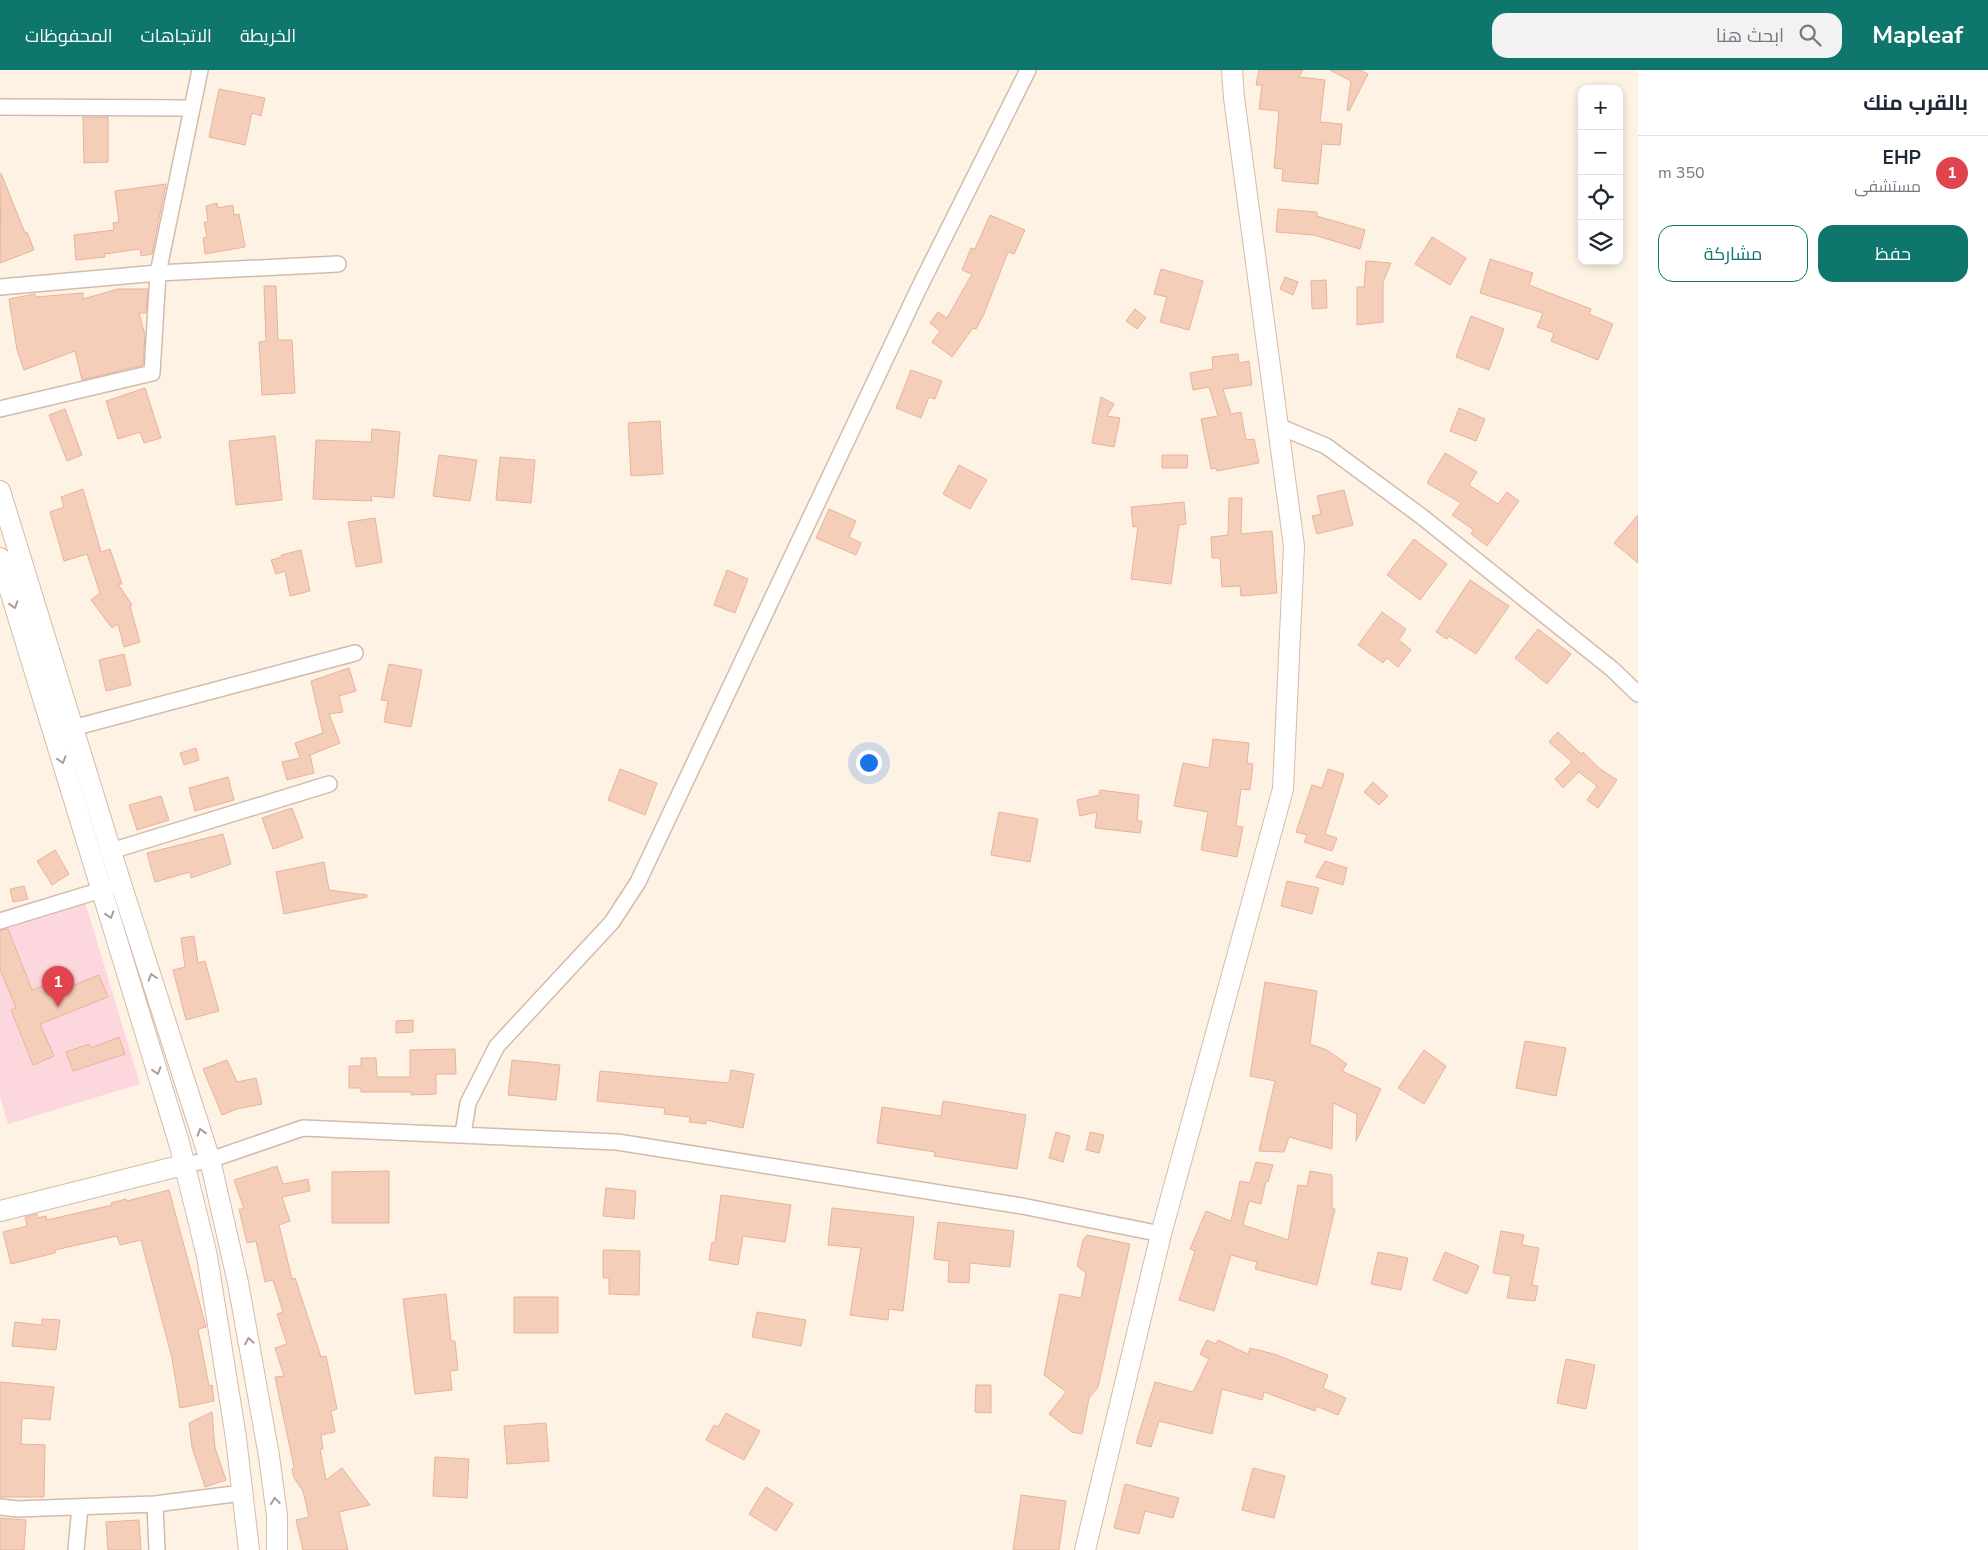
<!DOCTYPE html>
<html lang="ar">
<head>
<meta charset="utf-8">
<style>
	body { margin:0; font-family:"Nunito Sans",Cairo,sans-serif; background:#f2f2f3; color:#1f2937; direction:rtl }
	.controls { position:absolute; right:15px; top:15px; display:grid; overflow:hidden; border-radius:10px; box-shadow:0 2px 8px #0003 }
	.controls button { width:45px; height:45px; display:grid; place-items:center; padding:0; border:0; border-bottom:1px solid #e0e1e3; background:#fff; color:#1f2937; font:25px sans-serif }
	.you { position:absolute; left:868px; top:692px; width:18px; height:18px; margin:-12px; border:4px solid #fff; border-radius:50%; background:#1a73e8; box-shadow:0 0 0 8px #1a73e833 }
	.badge { display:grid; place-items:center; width:32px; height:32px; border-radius:50%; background:#0f766e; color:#fff; font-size:16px; font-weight:700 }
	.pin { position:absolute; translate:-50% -41px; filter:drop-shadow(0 1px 2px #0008) }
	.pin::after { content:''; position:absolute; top:26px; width:18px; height:15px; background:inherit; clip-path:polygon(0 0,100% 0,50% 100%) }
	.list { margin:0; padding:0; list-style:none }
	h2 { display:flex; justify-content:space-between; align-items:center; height:65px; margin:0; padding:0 20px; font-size:21px }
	h2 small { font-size:16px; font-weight:400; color:#747a83 }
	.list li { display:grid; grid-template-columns:32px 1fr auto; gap:15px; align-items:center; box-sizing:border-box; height:75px; padding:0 20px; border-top:1px solid #e0e1e3 }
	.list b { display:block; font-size:19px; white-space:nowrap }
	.list p { margin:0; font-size:16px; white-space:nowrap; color:#747a83 }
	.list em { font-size:16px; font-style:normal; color:#747a83 }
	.actions { display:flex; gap:10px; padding:15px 20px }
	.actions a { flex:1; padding:11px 0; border:1px solid #0f766e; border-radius:15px; text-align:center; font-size:18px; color:#0f766e }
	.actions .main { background:#0f766e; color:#fff }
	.icon { flex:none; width:28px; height:28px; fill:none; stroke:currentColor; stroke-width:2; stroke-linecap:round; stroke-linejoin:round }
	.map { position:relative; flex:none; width:1638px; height:1480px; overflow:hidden; direction:ltr }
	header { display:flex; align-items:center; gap:30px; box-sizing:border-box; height:70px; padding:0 25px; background:#0f766e; color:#fff }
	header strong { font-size:24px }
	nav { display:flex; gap:28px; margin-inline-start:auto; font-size:18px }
	.search { width:350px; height:45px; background:#f2f2f3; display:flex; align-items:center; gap:12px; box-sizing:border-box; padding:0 18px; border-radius:15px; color:#747a83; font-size:19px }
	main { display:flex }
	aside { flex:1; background:#fff }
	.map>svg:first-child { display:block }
</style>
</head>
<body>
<header>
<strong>Mapleaf</strong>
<div class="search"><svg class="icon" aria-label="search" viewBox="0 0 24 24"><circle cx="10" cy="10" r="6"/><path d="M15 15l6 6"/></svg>ابحث هنا</div>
<nav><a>الخريطة</a><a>الاتجاهات</a><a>المحفوظات</a></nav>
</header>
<main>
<aside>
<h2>بالقرب منك<small></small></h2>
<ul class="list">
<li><span class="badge" style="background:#e0444e">1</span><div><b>EHP</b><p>مستشفى</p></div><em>350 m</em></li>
</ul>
<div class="actions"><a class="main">حفظ</a><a>مشاركة</a></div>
</aside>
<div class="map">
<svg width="1638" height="1480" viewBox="0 0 1638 1480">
	<rect width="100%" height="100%" fill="#fef2e4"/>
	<path fill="#fcd7de" d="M85,832l55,182 -132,40 -8,-27v-168z"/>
	<path fill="#f5ceba" stroke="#e9b299" d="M1259,0h44l-4,7 26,3 -5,42 22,2 -2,21 -18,-1 -4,40 -36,-3 1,-12 -9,-1 5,-57 -20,-2 3,-24h-6z
		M1330,0h30l8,4 -19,37 -2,-1 4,-29z
		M219,19l46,9 -4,18 -9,-3 -7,32 -36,-8z
		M83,47h25v45l-24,1z
		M1,103l24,60 2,-1 7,18 -34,13z
		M166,114l-14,70 -11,2 -1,-7 -36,5 1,3 -29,3 -2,-25 40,-5 -1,-7 6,-1 -4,-31z
		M217,133l1,5 15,-3 1,10 5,-1 6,33 -40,7 -2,-16 4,-1 -3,-15h4l-2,-16z
		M1278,139l39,3v4l48,14 -5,19 -46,-14 -38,-3z
		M990,145l35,15 -11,24 -6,-2 -24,62 -8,15 -3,-1 -21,29 -20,-15 8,-11 -10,-8 8,-11 9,6 25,-44 -10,-4 9,-22 4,1z
		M1432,167l34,21 -16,27 -35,-21z
		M1490,189l43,14 -4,12 62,24 -2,5 24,10 -15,36 -47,-19 3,-8 -17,-6 6,-14 -63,-20z
		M1366,191l25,2 -8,19v40l-26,3v-38h7z
		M1161,199l42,12 -14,49 -29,-8 7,-25 -13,-3z
		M1285,207l13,5 -5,13 -13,-6z
		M1326,210l1,28 -15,1 -1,-28z
		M264,216h12l2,54h14l3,53 -33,2 -3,-53 7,-1z
		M118,219h30l-2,24h-7l6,22 -2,30 -61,15 -7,-29 -51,19 -7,-20 -8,-51 26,-5 1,3 47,-4v6z
		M1135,239l11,9 -9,11 -11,-8z
		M1471,246l33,13 -15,41 -33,-13z
		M1238,284l1,9 10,-2 3,24 -29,4 8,25 10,-2 5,28 8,-1 5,24 -42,8 -1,-3 -5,1 -10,-50 17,-3 -9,-29 -16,3 -3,-17 23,-4 -1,-12z
		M911,300l31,11 -7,18 -6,-2 -8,21 -25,-10z
		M145,318l16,50 -17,5 -4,-11 -22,7 -12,-38z
		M1101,327l13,7 -7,12 13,2 -6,29 -22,-4z
		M1459,338l26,11 -9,22 -26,-10z
		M65,339l17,46 -15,6 -18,-46z
		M660,351l3,53 -32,2 -3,-53z
		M372,359l28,3 -6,66 -23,-2 1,5 -59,-2 3,-59 55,2z
		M275,366l7,64 -46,5 -7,-64z
		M1445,383l32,19 -8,13 29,19 9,-12 12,9 -32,45 -16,-12 3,-4 -22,-15 9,-12 -34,-20z
		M439,385l38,5 -7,41 -37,-5z
		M1162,385h26l-1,13h-25z
		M500,387l35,3 -4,43 -35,-3z
		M959,395l28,15 -17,29 -27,-15z
		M83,419l18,63 9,-3 12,35h-4l14,21 -2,1 10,36 -16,5 -6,-23 -6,4 -21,-28 9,-7 -13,-39 -23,7 -14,-49 14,-5 -3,-10z
		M1344,420l9,35 -36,9 -5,-18 9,-2 -4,-18z
		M1229,428h13l-1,36 31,-3 5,62 -36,3 -1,-10 -18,1 -2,-29h-8l-1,-21 17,-2z
		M1184,432l2,22 -7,1 -8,59 -40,-5 7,-53 -5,1 -2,-20z
		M829,439l27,12 -7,16 12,6 -5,12 -40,-17z
		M1638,445v48l-24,-20z
		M375,448l7,44 -26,5 -8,-45z
		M1414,469l33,25 -27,36 -33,-25z
		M301,480l9,41 -20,5 -5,-25 -9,3 -5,-14 11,-3 -1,-2z
		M727,500l21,9 -13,34 -21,-8z
		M1470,510l39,26 -33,48 -27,-18 -2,3 -11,-7z
		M1382,542l24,17 -7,11 12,10 -13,17 -11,-9 -4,5 -25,-18z
		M1538,559l33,25 -24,30 -32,-26z
		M124,584l7,31 -25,6 -7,-31z
		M389,594l33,6 -11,57 -27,-5 4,-21 -7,-1z
		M349,598l7,23 -17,5 4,16 -14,2 11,29 -32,13 2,-1 4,18 -27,7 -5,-18 18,-4 -5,-15 28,-10 -12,-52z
		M1558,662l23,22 2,-2 16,16 18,12 -19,28 -11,-8 10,-14 -18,-14 -16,16 -8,-9 17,-17 -23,-20z
		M1213,669l36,4 -2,20 6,1 -3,26 -9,-1 -5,37 7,1 -6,30 -36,-7 7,-38 -34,-6 9,-43 26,5z
		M196,678l3,12 -15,5 -4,-12z
		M620,699l37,14 -12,32 -37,-15z
		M1328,699l16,5 -19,60 12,4 -5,13 -28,-9 3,-7 -11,-3 16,-47 10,3z
		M228,707l6,23 -39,11 -6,-23z
		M1373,712l15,14 -9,9 -15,-13z
		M1100,720l39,5 -2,26h5l-2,12 -45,-5 2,-16 -17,4 -3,-16 22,-5z
		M161,726l8,24 -32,10 -8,-25z
		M292,738l11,30 -30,11 -11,-31z
		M999,742l39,7 -8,43 -39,-7z
		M223,764l8,30 -40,14 -1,-6 -35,10 -8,-29z
		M55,780l14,24 -17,11 -15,-24z
		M1325,791l22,7 -4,17 -27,-8z
		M324,792l5,28 38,5v2l-83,17 -8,-42z
		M1287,811l32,7 -7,26 -31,-8z
		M24,816l4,13 -15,3 -3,-13z
		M8,859l24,61 16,-6 4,10 47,-19 9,22 -68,27 14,32 -21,9 -22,-55 5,-2 -16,-39v-39z
		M194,866l4,27 7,-2 14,50 -33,9 -13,-50 12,-3 -4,-29z
		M1265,912l52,9 -7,53 17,6 20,14 -5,7 39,18 -25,52 1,-27 -24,-11 -1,46 -43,-12 -5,15 -25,-1 16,-70 -25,-5z
		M413,950v12l-17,1v-12z
		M119,967l6,17 -52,17 -7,-19 23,-8 2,4z
		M1525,971l41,7 -10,48 -40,-8z
		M455,979l1,25h-20v20l-25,1v-3h-50v-4h-12v-22h12v-8h15l1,19h33v-27z
		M1424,980l22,16 -22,38 -26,-16z
		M227,990l10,22 19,-4 6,26 -25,5 -15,6 -19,-46z
		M512,990l48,5 -4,35 -48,-5z
		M731,1000l23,4 -11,54 -37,-8v4l-17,-2 1,-5 -26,-3 1,-6 -68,-7 3,-30 129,12z
		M943,1031l83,14 -9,54 -83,-13 1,-4 -58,-9 5,-36 59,9z
		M1056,1062l14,4 -7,26 -14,-4z
		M1090,1062l14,3 -5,18 -13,-3z
		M1256,1092l17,3 -5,17 -2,-1 -5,23 -12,-3 -6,24 45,15 10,-55 9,1 3,-15 22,4v34h3l-18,76 -62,-16 2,-7 -26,-7 -17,56 -35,-11 16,-49 -5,-2 16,-38 25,10 9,-40 10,2z
		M277,1096l6,18 25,-5 2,12 -28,6 8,24 -11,4 13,54 3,-1 26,79 5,-1 11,53 -6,2 4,21 -14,3 2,14h-3l6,31 16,-12 28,37 -31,7 9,38h-45l-7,-30 13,-3 -6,-26 -9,-13 -2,-9 2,-2 -19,-90 9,-1 -9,-28 12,-4 -10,-30 6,-2 -10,-32 -8,2 -9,-41 -9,2 -8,-34h5l-10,-29z
		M389,1101v52h-57v-51z
		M606,1118l30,3 -2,28 -31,-3z
		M169,1120l37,137 -8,2 11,57 3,-1 2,16 -34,7 -8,-50 -31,-118 -21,5 -3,-9 -62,14v3l-44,11 -8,-32 24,-6 -2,-9 12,-3 1,4 8,-2 1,4 65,-15 -1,-2 15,-4 1,2z
		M721,1125l70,10 -6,37 -42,-6 -5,29 -29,-5 3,-18 3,1z
		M832,1138l82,9 -11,94 -14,-2 -1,11 -38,-5 11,-67 -33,-3z
		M938,1152l76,9 -4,36 -40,-4 -1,20 -21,-1 1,-21 -15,-2z
		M1501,1161l23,4 -2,10 17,3 -7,37 6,1 -3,15 -28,-3 4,-22 -18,-3z
		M1087,1165l43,9 -32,143 -9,11 -7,36 -10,-2 -23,-18 17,-22 -22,-17 16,-81 21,4 5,-25 -9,-7 6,-26z
		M603,1180l37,1 -1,44 -30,-1v-16h-6z
		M1378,1182l30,6 -7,32 -30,-6z
		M1445,1182l34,14 -12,28 -34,-14z
		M446,1224l5,47h4l3,29 -8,1 2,19 -37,4 -12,-95z
		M514,1227h44v36h-44z
		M757,1242l49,8 -5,26 -49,-9z
		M42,1249l18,1 -4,30 -44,-4 3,-24 27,3z
		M1207,1270l9,4 2,-4 30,14 2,-6 24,6 54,21 -5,13 23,10 -8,17 -22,-9 -1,5 -51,-19 -2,8 -40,-11 -10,45 -53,-13 -8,26 -15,-4 19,-61 38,10 16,-33 -9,-5z
		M1566,1289l29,6 -9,44 -29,-6z
		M0,1312l54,5 -4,33 -28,-2 -1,26 24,1 -1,52h-44z
		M976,1315h15v28l-16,-1z
		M212,1342l3,36 11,32 -21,7 -13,-40 -3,-24z
		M726,1343l34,18 -16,29 -38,-20 8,-15 4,2z
		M546,1353l3,38 -42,3 -3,-38z
		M435,1387l34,2 -2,39 -34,-2z
		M1253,1398l32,8 -11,42 -32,-8z
		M1125,1414l54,14 -6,20 -28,-7 -6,23 -25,-6z
		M766,1417l27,17 -17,27 -27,-17z
		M1021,1425l45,6 -7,49h-46z
		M0,1448l26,2 -2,30h-24z
		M139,1450l2,30h-33l-2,-28z"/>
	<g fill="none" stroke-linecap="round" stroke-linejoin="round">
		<g stroke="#d3bbac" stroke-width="18">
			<path id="street" d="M0,37l192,1
				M0,217l158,-14 180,-9
				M0,339l152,-36 6,-100 42,-203
				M1278,356l48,20 95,70 191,153 26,25
				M65,660l290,-77
				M111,781l218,-67
				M0,851l111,-34
				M463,1064l5,-31 29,-57 115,-124 26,-40 280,-592 110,-220
				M183,1095l27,-5 93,-32 314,14 405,64 139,28
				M0,1437l17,2 138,-5
				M76,1480l4,-43
				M157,1480l-2,-46 87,-11"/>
		</g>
		<g stroke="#d6baaa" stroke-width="22">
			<path id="secondary" d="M0,421l121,393 89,276 28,123 31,173 8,60v34
				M0,488l180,588 27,110 29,182 13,112
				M0,1141l183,-46
				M1085,1480l76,-316 122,-445 11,-243 -60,-448 -2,-28"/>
		</g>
		<use href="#street" stroke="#fff" stroke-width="15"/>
		<use href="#secondary" stroke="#fff" stroke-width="20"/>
	</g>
	<defs><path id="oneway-chevron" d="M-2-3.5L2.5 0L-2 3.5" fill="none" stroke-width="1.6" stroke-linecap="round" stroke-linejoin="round" transform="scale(1.25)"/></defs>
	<g stroke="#af9a91">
		<use href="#oneway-chevron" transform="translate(14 535) rotate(73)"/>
		<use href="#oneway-chevron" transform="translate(62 690) rotate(73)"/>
		<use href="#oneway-chevron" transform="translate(110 845) rotate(73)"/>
		<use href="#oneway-chevron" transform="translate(152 907) rotate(-108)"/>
		<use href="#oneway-chevron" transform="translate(157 1001) rotate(73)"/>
		<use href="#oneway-chevron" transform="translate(201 1062) rotate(-107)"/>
		<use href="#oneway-chevron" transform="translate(249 1271) rotate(-100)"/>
		<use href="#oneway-chevron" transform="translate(275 1431) rotate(-97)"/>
	</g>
</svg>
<div class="controls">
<button>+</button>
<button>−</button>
<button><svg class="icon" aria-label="locate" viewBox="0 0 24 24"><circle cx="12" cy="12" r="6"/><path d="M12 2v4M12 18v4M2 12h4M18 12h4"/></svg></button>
<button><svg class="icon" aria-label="layers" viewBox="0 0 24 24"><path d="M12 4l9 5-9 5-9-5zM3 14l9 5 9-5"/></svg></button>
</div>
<div class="you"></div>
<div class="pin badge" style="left:58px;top:937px;background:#e0444e">1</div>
</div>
</main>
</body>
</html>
